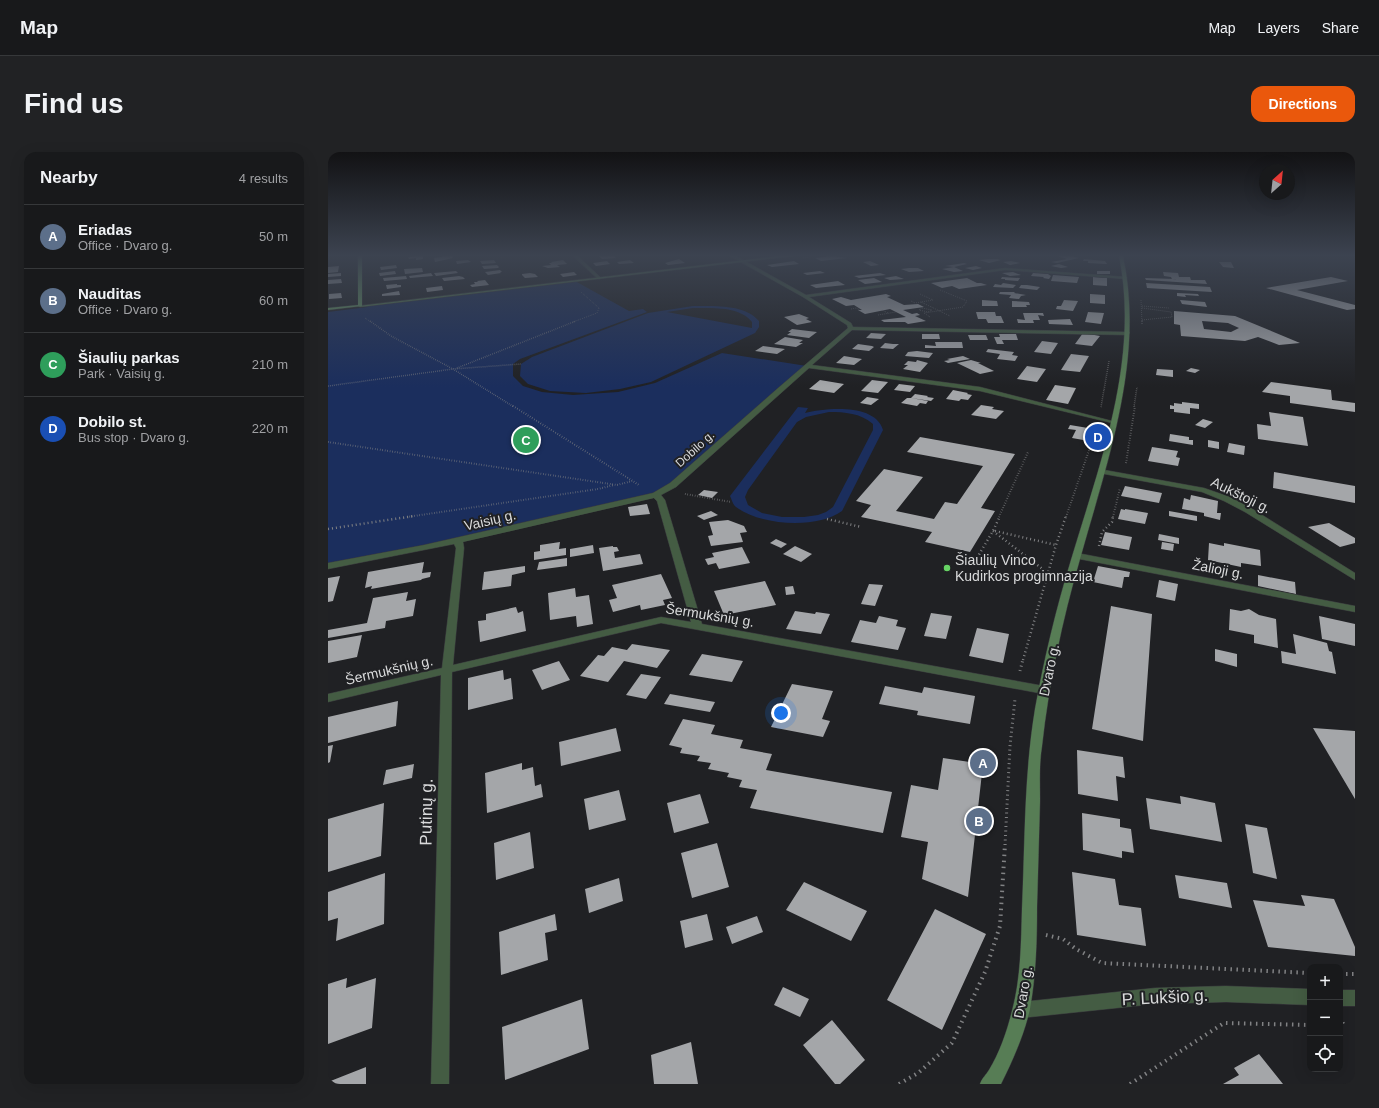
<!DOCTYPE html>
<html lang="en">
<head>
<meta charset="utf-8">
<style>
	body { margin:0; font-family:Helvetica,sans-serif; background:#212224; color:#f1f3f6 }
	.controls { position:absolute; right:12px; bottom:12px; display:grid; overflow:hidden; border-radius:8px; box-shadow:0 4px 16px #0002 }
	.controls button { width:36px; height:36px; display:grid; place-items:center; padding:0; border:0; border-bottom:1px solid #36383a; background:#18191b; color:#f1f3f6; font:20px sans-serif }
	.compass { position:absolute; left:931px; top:12px; width:36px; height:36px; border-radius:50%; background:#18191b; box-shadow:0 4px 16px #0002; rotate:27deg }
	.you { position:absolute; left:453px; top:561px; width:14px; height:14px; margin:-10px; border:3px solid #fff; border-radius:50%; background:#1a73e8; box-shadow:0 0 0 6px #1a73e833 }
	.badge { display:grid; place-items:center; width:26px; height:26px; border-radius:50%; background:#ea580c; color:#fff; font-size:13px; font-weight:700 }
	.pin { position:absolute; translate:-50% -50%; border:2px solid #fff; box-shadow:0 1px 4px #0006 }
	.list { margin:0; padding:0; list-style:none }
	h2 { display:flex; justify-content:space-between; align-items:center; height:52px; margin:0; padding:0 16px; font-size:17px }
	h2 small { font-size:13px; font-weight:400; color:#9fa0a3 }
	.list li { display:grid; grid-template-columns:26px 1fr auto; gap:12px; align-items:center; box-sizing:border-box; height:64px; padding:0 16px; border-top:1px solid #36383a }
	.list b { display:block; font-size:15px; white-space:nowrap }
	.list p { margin:0; font-size:13px; white-space:nowrap; color:#9fa0a3 }
	.list em { font-size:13px; font-style:normal; color:#9fa0a3 }
	.icon { flex:none; width:22px; height:22px; fill:none; stroke:currentColor; stroke-width:2; stroke-linecap:round; stroke-linejoin:round }
	.map { position:relative; flex:none; width:1027px; height:932px; overflow:hidden; border-radius:12px }
	header { display:flex; align-items:center; gap:24px; box-sizing:border-box; height:56px; padding:0 20px; background:#18191b; border-bottom:1px solid #36383a }
	header strong { font-size:19px }
	nav { display:flex; gap:22px; margin-inline-start:auto; font-size:14px }
	.intro { display:flex; align-items:center; justify-content:space-between; box-sizing:border-box; height:96px; padding:0 24px }
	h1 { margin:0; font-size:28px }
	.button { padding:10px 18px; border-radius:12px; background:#ea580c; color:#fff; font-size:14px; font-weight:700 }
	main { display:flex; gap:24px; padding:0 24px }
	aside { flex:1; background:#18191b; border-radius:12px; box-shadow:0 4px 16px #0002 }
	.map>svg:first-child { display:block }
</style>
</head>
<body>
<header>
<strong>Map</strong>
<nav><a>Map</a><a>Layers</a><a>Share</a></nav>
</header>
<div class="intro"><h1>Find us</h1><a class="button">Directions</a></div>
<main>
<aside>
<h2>Nearby<small>4 results</small></h2>
<ul class="list">
<li><span class="badge" style="background:#5c6f8a">A</span><div><b>Eriadas</b><p>Office · Dvaro g.</p></div><em>50 m</em></li>
<li><span class="badge" style="background:#5c6f8a">B</span><div><b>Nauditas</b><p>Office · Dvaro g.</p></div><em>60 m</em></li>
<li><span class="badge" style="background:#2e9e5b">C</span><div><b>Šiaulių parkas</b><p>Park · Vaisių g.</p></div><em>210 m</em></li>
<li><span class="badge" style="background:#1a4fb4">D</span><div><b>Dobilo st.</b><p>Bus stop · Dvaro g.</p></div><em>220 m</em></li>
</ul>
</aside>
<div class="map">
<svg width="1027" height="932" viewBox="0 0 1027 932">
	<rect width="100%" height="100%" fill="#202124"/>
	<path fill="#1b2e5d" fill-rule="evenodd" d="M247,129l54,30 14,-2 4,3 -127,47 -7,5v12l10,10 19,6 31,3 45,-3 37,-9 67,-30 85,13 -142,125 -241,57 -96,18v-254l40,-5 -8,-1z
		M365,154c21,0 52,-2 66,15v6l-4,6 -104,49 -31,7 -34,4 -36,-2 -22,-7 -8,-8 1,-12 11,-7 116,-44zM365,156c19,0 47,-2 59,14v6l-85,-16z
		M470,255l10,1 -3,5c21,-5 70,-10 78,17l-41,81c-24,18 -81,15 -106,-4 -3,-2 -4,-7 -6,-11zM501,260c16,0 31,1 44,12v6l-40,77 -7,5 -8,3 -14,2h-22l-20,-4 -14,-8 -3,-8 3,-7 49,-68 9,-5z"/>
	<path fill="#a4a6a9" fill-rule="evenodd" d="M95,104v3l-7,1v-2l-7,1 -1,-2z
		M118,104h6l1,2 -18,4 -1,-4z
		M271,104h15l2,2 -14,1z
		M504,104l15,2 -26,3 -6,-3z
		M730,104h13l8,2 -22,5 -6,-1 16,-3z
		M351,107l6,4 -17,2 -3,-2z
		M660,107h9l4,1 -12,3 -10,-3z
		M756,107l21,2 2,3 -19,-1v-2h-5z
		M140,108l3,2 -14,2 -1,-3z
		M166,108l2,3 -14,1 -2,-3z
		M235,108l4,4 -10,1 3,2 -12,1 -6,-2 9,-1 -2,-2h3l-1,-1z
		M302,108l4,3 -15,1 -2,-2z
		M279,109l3,3 -14,2 -3,-3z
		M466,109l5,3 -27,3 -5,-2z
		M542,109l9,4 -8,1 -8,-4z
		M683,109l9,2 -10,2 -7,-3z
		M891,110h12l3,6 -11,-1z
		M636,111l3,1 -13,3 -9,-1z
		M731,112l9,3 -7,1 -10,-2z
		M68,113l1,3 -16,2 -1,-3z
		M169,113l2,2 -1,1 -14,1 -2,-3z
		M11,114l-1,6 -10,1v-6z
		M648,114l6,2 -9,2 -8,-2z
		M626,115l9,4 -9,1 -12,-3z
		M94,116l1,4 -18,2 -1,-5z
		M581,116h9l6,3 -15,1 -8,-3z
		M172,118l2,2h-2l1,1 -13,2 -3,-3z
		M67,119l1,3 -16,2 -1,-3z
		M128,119l2,2 -22,3 -2,-3z
		M492,119l5,2 -18,2 -4,-2z
		M769,119h13v3h-13z
		M246,120l3,3 -14,2 -3,-3z
		M685,120l8,3 -11,1 -8,-3z
		M835,120l15,1 1,4h11l1,3 -19,-1 -1,-2 -7,-1z
		M13,121v3l-13,1v-3z
		M103,121l2,3 -23,2 -1,-2z
		M202,121l5,1 3,3 -13,1 -3,-3v-1z
		M552,121l6,2 -27,3 -5,-2z
		M705,121l15,1 3,2 -2,3 -6,-1 1,-1 -13,-1z
		M725,123l26,2 -2,6 -26,-2z
		M78,124l1,3 -23,2 -1,-3z
		M131,124l4,1 2,2 -21,2 -2,-3z
		M568,124l8,3 -14,1 -6,-2z
		M674,125l18,1 -2,3 -13,-1v-1h-4z
		M765,125l14,1v8l-14,-1z
		M1003,125l17,4 -51,9 58,15v4l-8,1 -81,-22z
		M546,126l8,4 -17,2 -7,-4z
		M639,126l10,5h4l6,2 -28,4 -7,-3 -10,2 -11,-5z
		M817,126l60,2 2,4 -61,-4z
		M13,127l1,4 -14,1v-4z
		M157,128l4,5 -17,2 -2,-2 5,-1 -1,-2h4l-1,-1z
		M510,129l7,4 -29,3 -6,-3z
		M675,131l13,2 -3,3 -20,-1 2,-3 6,1z
		M818,131l64,4 2,5 -65,-4z
		M69,132v1h4v2l-14,2 -1,-4z
		M693,133h6l13,2 -3,3 -18,-2z
		M114,134l1,4 -16,2 -1,-4z
		M71,139l1,4 -18,1v-2z
		M672,140h15l-1,1 12,2 -5,1 -2,3 -10,-1 2,-3 -12,-1z
		M13,141l1,5 -13,1v-5z
		M849,141l21,1 1,2 -14,-1 1,2 -9,-1z
		M558,142l5,2 -4,1 17,8 14,-1 6,3 -21,3 9,4 5,-1 3,2 -5,1 11,5 -18,3 -3,-2h-21l-3,-2 25,-3 -16,-8 -25,5 -7,-4h4l-8,-5 -8,1 -14,-7 9,-2 10,3z
		M762,142l15,1v9l-15,-1z
		M654,148l15,1 1,5h-16z
		M736,148l14,1 -5,10 -17,-2 1,-3h4z
		M852,148l25,2 2,5 -25,-3z
		M684,149l17,1 1,3h-4l1,2h-15z
		M846,159l61,5 65,27 -21,2 -21,-8 -13,4 -64,-5 -1,-11 -6,-1zM874,169l26,2 11,5 -8,4 -27,-3z
		M648,160h19l1,4h5l3,7h-16l-2,-4h-8z
		M760,160l16,1 -3,11 -16,-2z
		M695,161h20l1,3 -6,-1 2,5h-7l1,3h-16l-1,-4 8,1z
		M471,162l10,4 -3,1 6,3 -15,3 -13,-8z
		M742,167l3,6 -24,-1 -1,-4z
		M464,177l25,3 -8,6 -22,-3 4,-3h-3z
		M543,181l15,1 -5,5 -15,-1z
		M755,181l17,3 -8,10 -17,-2z
		M594,182h17l1,5h-18z
		M671,182h17l2,6h-16l2,4h-7l-3,-7h6z
		M640,183h18l2,5h-18z
		M457,185l18,3 -4,3h4l-7,4 -22,-3z
		M714,189l16,2 -7,11 -17,-2z
		M607,190h27l1,6h-38v-3l11,1z
		M557,191l8,1h6l-6,5 -13,-1z
		M530,192l14,2 2,1 -5,4 -17,-2z
		M435,194l22,3 -8,5 -22,-3z
		M660,197l26,3 -2,3 6,1 -3,5 -18,-2 3,-5 -14,-2z
		M589,199l16,2 -4,5 -24,-2 3,-4z
		M743,202l18,2 -9,16 -19,-2z
		M516,204l18,3 -8,6 -18,-2z
		M635,204l7,3 -22,4 -4,-2 6,-1 -3,-1z
		M589,208l11,3 -8,9 -17,-3 5,-4h-4l4,-4 8,1z
		M643,208l10,3h-3l16,8 -14,3 -23,-11z
		M699,214l19,3 -9,13 -20,-3z
		M863,216l9,2 -5,3 -9,-2z
		M829,217l16,1v7l-17,-2z
		M492,228l24,4 -10,9 -25,-4z
		M544,228l16,2 -10,11 -17,-2z
		M943,230l60,8 1,10 23,3v9l-65,-9v-7l-28,-4z
		M571,232l16,2 -5,6 -16,-2z
		M727,233l21,3 -8,16 -22,-4z
		M625,238l15,3 -1,1 5,1 -4,5 -7,-1 -2,2 -13,-2z
		M587,242l13,2 -1,1 7,1 -3,3 -20,-3z
		M539,245l12,2 -8,6 -11,-2z
		M579,246h4l17,3 -2,3 -6,-1 -3,3 -16,-3z
		M854,250l17,2v5l-9,-1v6l-16,-2v-3h-4v-4l4,1v-3l8,1z
		M653,253l13,2 -2,2 12,2 -8,8 -25,-4z
		M941,260l34,5 5,29 -50,-7 -1,-15 14,2z
		M875,267l10,3 -8,6 -10,-3z
		M742,273l24,4 -5,12 -17,-3 4,-8 -8,-1z
		M842,282l19,3v3h4v5l-24,-4z
		M592,285l95,17 -34,54 14,3 -25,41 -45,-10 7,-10 -71,-15 10,-12 -15,-4 28,-32 39,8 -27,34 38,8 11,-17 12,2 26,-38 -76,-14z
		M880,288l11,2v7l-11,-2z
		M901,291l16,3 -1,9 -17,-3z
		M824,295l26,4 -2,6 4,1 -2,8 -30,-5z
		M946,320l81,14v17l-82,-15z
		M797,334l37,7 -3,10 -38,-7z
		M376,338l14,2 -6,6 -14,-3z
		M863,343l27,6 -1,12h4l-1,7 -16,-4v-3l-22,-4 2,-11 6,2z
		M319,352l3,10 -20,2 -2,-9z
		M793,357l4,1v-1l23,4 -3,11 -27,-5z
		M383,359l7,4 -14,5 -7,-4z
		M841,359l28,5v5l-28,-5z
		M400,368l16,6 3,6 -7,1 3,9 -32,4 -3,-10 5,-1 -4,-13z
		M1001,371l26,15v5l-15,4 -32,-20z
		M777,380l27,5 -3,13 -28,-5z
		M831,382l20,4v6l-21,-4z
		M448,387l11,5 -6,4 -11,-5z
		M232,390l-1,7 7,-1v7l-32,5v-8l6,-1v-6z
		M834,390l12,2 -1,7 -12,-2z
		M881,391l15,3v-3l36,7 1,16 -20,-3v4l-33,-7z
		M265,393l1,8 -24,4v-8z
		M285,394v1h4l2,4 -5,1 1,6 25,-4 3,10 -40,7 -4,-23z
		M467,394l17,8 -11,8 -18,-8z
		M414,395l8,16 -31,6 -3,-6 -8,2 -3,-6 9,-2 -2,-4z
		M239,406v8l-30,4 2,-8z
		M96,410l-2,11 9,-1 -1,5 -8,2 -1,1 -50,9 1,-3 -7,2 3,-16z
		M197,414v6l-13,3 -1,11 -29,4 2,-18z
		M770,414l32,6 -1,5h-5l-2,11 -29,-6z
		M333,422l11,24 -9,2 2,5 -24,5 -1,-5 -27,7 -4,-12 8,-2 -5,-13z
		M930,423l37,7 1,12 -38,-8z
		M12,424l-7,25 -5,1v-24z
		M831,428l19,4 -3,17 -19,-4z
		M437,429l11,24 -52,10 -10,-24z
		M541,432l14,1 -8,21 -14,-2z
		M465,434l2,8 -9,1 -1,-8z
		M247,436l1,9 13,-2 4,29 -16,3 -1,-11 -26,4 -2,-27z
		M80,440l-2,9 10,-2 -3,17 -27,5 -1,7 -57,10v-8l39,-7 6,-25z
		M783,454l41,8 -9,127 -51,-12z
		M188,455l2,6 5,-2 3,20 -46,11 -2,-21 8,-1v-6z
		M902,457l11,2 8,-2 10,6 17,4 2,29 -24,-5v-8l-25,-5z
		M467,459l20,3 1,-2 14,2 -9,20 -35,-5z
		M603,461l21,3 -6,23 -22,-3z
		M551,464l19,4 -2,6 10,2 -8,22 -47,-8 9,-22 16,3z
		M991,464l36,8v22l-33,-7z
		M649,476l32,6 -6,29 -34,-7z
		M965,482l34,9 2,8 3,1 4,22 -54,-11 -1,-12 15,3z
		M34,483l-5,22 -29,6v-22z
		M304,492l38,6 -13,18 -33,-7 -16,21 -28,-6 18,-21 6,1 8,-9 15,3z
		M887,497l22,5v13l-22,-6z
		M374,502l41,7 -11,21 -43,-7z
		M231,509l11,19 -28,10 -10,-20z
		M175,518l1,10 7,-2 2,21 -45,11v-32z
		M313,522l20,3 -15,22 -20,-4z
		M464,532l41,7 -11,28 8,2 -7,16 -52,-10z
		M557,534l37,7 2,-6 51,9 -5,28 -53,-9 1,-4 -39,-7z
		M342,542l45,8 -5,10 -46,-8z
		M70,549l-2,25 -68,17v-26z
		M355,567l32,6 -4,9 32,6 -3,8 32,6 -6,16 126,22 -9,41 -133,-25 7,-18 -18,-3 3,-7 -15,-3 2,-4 -21,-4 3,-6 -14,-2 3,-5 -20,-3 2,-5 -13,-3z
		M288,576l5,23 -60,15 -2,-24z
		M985,576l42,3v68z
		M5,593l-3,17 -2,1v-17z
		M749,598l46,7 2,21 -9,-2 2,25 -40,-7z
		M615,606l40,6 -15,133 -46,-18 6,-37 -27,-5 10,-52 27,5z
		M194,611v7l11,-3 2,19 6,-2 2,13 -56,16 -2,-40z
		M86,612l-2,14 -29,7 3,-15z
		M291,638l7,30 -37,10 -5,-31z
		M372,642l9,29 -35,10 -7,-30z
		M852,644l35,7 7,39 -72,-13 -4,-31 35,6z
		M56,651l-3,53 -53,16v-53z
		M754,661l38,6v8l11,2 3,24 -12,-2v7l-39,-8z
		M917,672l22,4 10,51 -24,-6z
		M202,680l4,36 -38,12 -2,-37z
		M389,691l12,44 -37,11 -11,-45z
		M744,720l43,7 4,26 22,3 5,38 -69,-11z
		M57,721l-1,51 -48,17 2,-23 -10,3v-29z
		M847,723l52,8 5,25 -53,-10z
		M291,726l4,23 -34,12 -4,-24z
		M476,730l63,29 -16,30 -65,-31z
		M973,743l33,4 21,48v9l-87,-9 -15,-47 52,6z
		M607,757l51,25 -44,96 -55,-30z
		M227,762l2,16 -12,3 3,27 -47,15 -2,-43z
		M379,762l6,26 -28,8 -5,-27z
		M429,764l6,16 -31,12 -6,-17z
		M19,826l-1,10 30,-10 -4,50 -44,16v-60z
		M455,835l26,12 -9,18 -26,-12z
		M254,847l7,50 -84,31 -3,-53z
		M504,868l33,40 -25,24h-5l-32,-39z
		M363,890l7,42h-44l-3,-29z
		M931,902l24,30h-60l16,-9 -5,-7z
		M38,915v17h-38v-2z"/>
	<g fill="none" stroke-linecap="round" stroke-linejoin="round">
		<g stroke="#3a3b3e" stroke-width="1">
			<path id="minor" d="M245,104h5l22,21v2h-2z
				M402,104h6l70,39 199,-27 122,9 -1,2 -121,-9 -196,27 42,26 2,4 276,5 1,1 -3,2 -275,-5 -40,35 168,22 136,35v2l-136,-33 -171,-23 -133,119 -15,8 4,5 37,124 342,62 4,1 2,3 -2,3 -4,1 -383,-71 -209,49 -3,412h-18l10,-409 -113,27v-8l114,-26 14,-120 -2,-4 -126,25v-6l96,-18 229,-52 17,-10 107,-94 71,-61 -1,-3 -44,-28zM326,346l3,3 34,121 -30,-5 -208,48 11,-117 -1,-6z
				M771,317l105,19 26,9 21,11 104,65v7l-110,-68 -21,-11 -22,-9 -103,-19z
				M749,401l278,53v6l-281,-54 -1,-2z
				M898,834l84,3v16l-84,-3 -71,2 -134,14 -6,-2 -2,-6 2,-6 6,-2 134,-14z
				M1012,838h15v16h-15z"/>
		</g>
		<g stroke="#3a3b3e" stroke-width="1">
			<path id="secondary" d="M451,104h15l-434,51 -2,-1z
				M791,104h4c22,103 -16,206 -43,303 -18,62 -31,124 -38,187 -3,18 -2,37 -2,55 -1,36 -2,71 -3,106 0,35 -1,68 -7,102 -6,26 -17,51 -29,75h-21c2,-6 6,-9 9,-14 11,-18 18,-39 23,-59 9,-34 9,-68 10,-102 3,-66 2,-134 13,-200 9,-50 21,-100 36,-149 29,-97 69,-201 48,-304z"/>
		</g>
		<g stroke="#3a3b3e" stroke-width="1">
			<path id="primary" d="M30,104h4v50l-34,4v-2l30,-3z"/>
		</g>
		<path stroke="#818284" stroke-width="1" stroke-dasharray="0.5 1.5" stroke-linecap="butt" d="M173,105l9,-1
			M475,106l10,-2
			M813,148l1,22
			M583,149l4,2 18,-3 -13,-6
			M593,150l29,14
			M814,154l27,2
			M594,156l10,2 -4,2 -9,-2z
			M814,156l29,4 1,5 -30,3
			M523,157l5,-1 4,2
			M554,158l6,3
			M550,163l18,-3
			M602,165l-6,-4 39,-6 4,-6 -27,-11
			M37,166l6,4
			M245,170l24,-9 2,-5 -18,-16"/>
		<path stroke="#818284" stroke-width="1.5" stroke-dasharray="0.5 1.5" stroke-linecap="butt" d="M42,169l21,15 62,33 61,38
			M814,169v4
			M129,216l119,-47
			M0,234l125,-17 68,-5
			M773,255l8,-46
			M806,255l3,-20"/>
		<path stroke="#818284" stroke-width="2" stroke-dasharray="0.5 2" stroke-linecap="butt" d="M185,254l126,79
			M0,290l289,43 15,-4
			M798,311l9,-57
			M357,342l46,8
			M79,365l191,-28 16,-4
			M671,365l29,-65
			M738,365l30,-87
			M785,365l7,-29"/>
		<path stroke="#818284" stroke-width="2.5" stroke-dasharray="1 3" stroke-linecap="butt" d="M499,367l34,8
			M0,377l86,-13
			M665,379l56,43
			M667,379l61,14
			M771,394l3,-14 10,-10 1,-6
			M649,406l16,-27 7,-15
			M695,508l33,-115 10,-29"/>
		<path stroke="#818284" stroke-width="3" stroke-dasharray="1 3.5" stroke-linecap="butt" d="M692,519l3,-12
			M677,693l5,-99 5,-47"/>
		<path stroke="#818284" stroke-width="4" stroke-dasharray="1.5 4.5" stroke-linecap="butt" d="M718,783l17,4 13,10 26,14 208,10
			M1012,822h15
			M1012,865l4,9h-4
			M571,932l19,-11 34,-30 33,-71 15,-46 5,-82
			M802,932l94,-61 86,2"/>
		<use href="#minor" fill="#445c43" fill-rule="evenodd"/>
		<use href="#secondary" fill="#577d55" fill-rule="evenodd"/>
		<use href="#primary" fill="#659663" fill-rule="evenodd"/>
	</g>
	<linearGradient id="sky" x2="0" y2="1"><stop stop-color="#121214"/><stop offset="0.44" stop-color="#3c4350"/><stop offset="1" stop-color="#3c4350" stop-opacity="0"/></linearGradient>
	<rect width="1027" height="235" fill="url(#sky)"/>
	<circle fill="#67d465" stroke="#202124" stroke-width="1.5" cx="619" cy="416" r="4"/>
	<g text-anchor="middle" stroke-width="4" stroke-linejoin="round" paint-order="stroke">
		<g font-size="12" fill="#d9dadb" stroke="#202124">
			<text transform="translate(367 297) rotate(-42)" y="4">Dobilo g.</text>
		</g>
		<g font-size="14" fill="#d9dadb" stroke="#202124">
			<text transform="translate(913 343) rotate(26)" y="5">Aukštoji g.</text>
			<text transform="translate(162 368) rotate(-13)" y="5">Vaisių g.</text>
			<text transform="translate(890 417) rotate(11)" y="5">Žalioji g.</text>
			<text transform="translate(382 463) rotate(9)" y="5">Šermukšnių g.</text>
			<text transform="translate(61 518) rotate(-13)" y="5">Šermukšnių g.</text>
			<text transform="translate(721 518) rotate(-78)" y="5">Dvaro g.</text>
			<text transform="translate(695 840) rotate(-80)" y="5">Dvaro g.</text>
		</g>
		<g font-size="14" fill="#d9dadb" stroke="#202124" text-anchor="start">
			<text x="627" y="413">Šiaulių Vinco<tspan x="627" dy="16">Kudirkos progimnazija</tspan></text>
		</g>
		<g font-size="17" fill="#d9dadb" stroke="#202124">
			<text transform="translate(98 660) rotate(-89)" y="6">Putinų g.</text>
			<text transform="translate(837 845) rotate(-3)" y="6">P. Lukšio g.</text>
		</g>
	</g>
</svg>
<div class="controls">
<button>+</button>
<button>−</button>
<button><svg class="icon" aria-label="locate" viewBox="0 0 24 24"><circle cx="12" cy="12" r="6"/><path d="M12 2v4M12 18v4M2 12h4M18 12h4"/></svg></button>
</div>
<svg class="compass" viewBox="-18 -18 36 36"><path d="M0-13l5 13h-10z" fill="#e53935"/><path d="M0 13l5-13h-10z" fill="#9fa0a3"/></svg>
<div class="you"></div>
<div class="pin badge" style="left:655px;top:611px;background:#5c6f8a">A</div>
<div class="pin badge" style="left:651px;top:669px;background:#5c6f8a">B</div>
<div class="pin badge" style="left:198px;top:288px;background:#2e9e5b">C</div>
<div class="pin badge" style="left:770px;top:285px;background:#1a4fb4">D</div>
</div>
</main>
</body>
</html>
